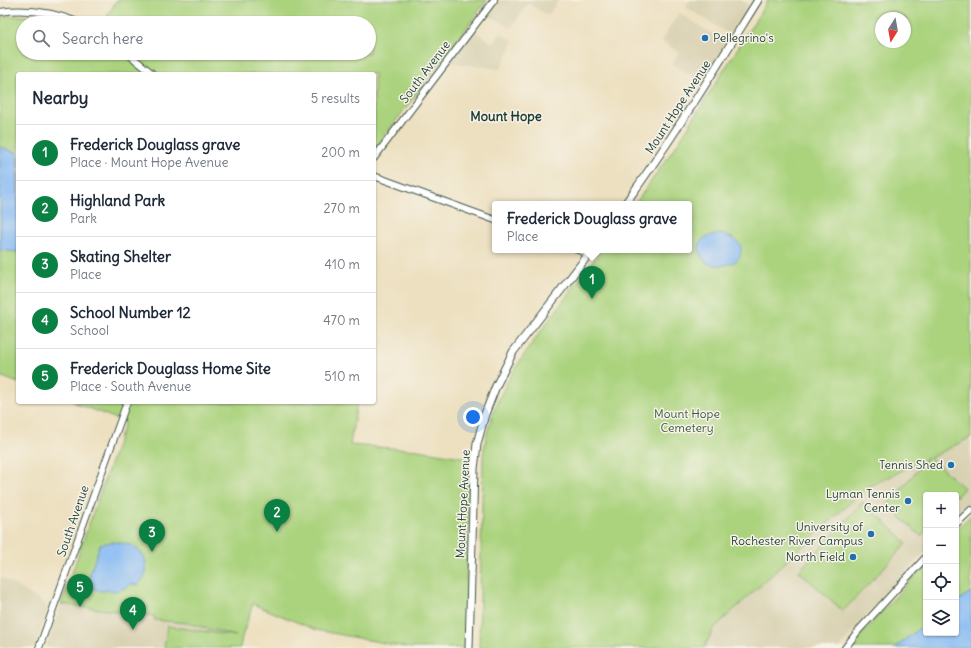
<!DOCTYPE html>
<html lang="en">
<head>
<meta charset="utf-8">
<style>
	body { margin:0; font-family:Delius,sans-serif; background:#f6f6f7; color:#1f2937 }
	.controls { position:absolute; right:12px; bottom:12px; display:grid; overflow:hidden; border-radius:4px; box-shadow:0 1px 3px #0004 }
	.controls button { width:36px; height:36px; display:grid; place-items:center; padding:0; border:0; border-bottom:1px solid #e0e1e3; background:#fff; color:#1f2937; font:20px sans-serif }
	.compass { position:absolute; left:875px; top:12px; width:36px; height:36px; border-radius:50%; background:#fff; box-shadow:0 1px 3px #0004; rotate:191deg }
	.you { position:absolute; left:473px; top:417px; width:14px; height:14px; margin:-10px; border:3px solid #fff; border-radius:50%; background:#1a73e8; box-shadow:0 0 0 6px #1a73e833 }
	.badge { display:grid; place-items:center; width:26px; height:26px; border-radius:50%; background:#0b8043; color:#fff; font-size:13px; font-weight:700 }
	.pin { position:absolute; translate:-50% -33px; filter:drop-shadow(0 1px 2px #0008) }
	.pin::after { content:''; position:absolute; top:21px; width:14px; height:12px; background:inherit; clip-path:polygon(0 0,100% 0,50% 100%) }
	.popup { position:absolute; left:492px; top:201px; width:200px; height:52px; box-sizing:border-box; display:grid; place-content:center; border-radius:4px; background:#fff; filter:drop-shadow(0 1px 3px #0005); font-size:13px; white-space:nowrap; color:#747a83 }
	.popup b { font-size:15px; color:#1f2937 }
	.popup::after { content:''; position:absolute; left:50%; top:100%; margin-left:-8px; border:8px solid transparent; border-top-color:#fff }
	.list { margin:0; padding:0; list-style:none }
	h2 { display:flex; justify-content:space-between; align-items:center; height:52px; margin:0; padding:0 16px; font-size:17px }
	h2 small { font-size:13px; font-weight:400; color:#747a83 }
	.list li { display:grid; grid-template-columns:26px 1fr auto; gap:12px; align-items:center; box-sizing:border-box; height:56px; padding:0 16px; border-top:1px solid #e0e1e3 }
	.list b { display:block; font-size:15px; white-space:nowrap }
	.list p { margin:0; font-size:13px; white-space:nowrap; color:#747a83 }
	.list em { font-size:13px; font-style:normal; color:#747a83 }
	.icon { flex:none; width:22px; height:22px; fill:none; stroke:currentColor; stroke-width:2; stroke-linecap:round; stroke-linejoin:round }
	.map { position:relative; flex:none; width:971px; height:648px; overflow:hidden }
	.search { position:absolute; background:#fff; box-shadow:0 1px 3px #0004; left:16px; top:16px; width:360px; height:44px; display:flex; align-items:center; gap:10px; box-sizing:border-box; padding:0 14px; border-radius:22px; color:#747a83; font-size:15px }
	.panel { position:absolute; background:#fff; box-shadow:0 1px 3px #0004; left:16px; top:72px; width:360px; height:332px; border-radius:4px }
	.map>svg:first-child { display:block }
</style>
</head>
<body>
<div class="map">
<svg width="971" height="648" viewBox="0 0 971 648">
	<rect width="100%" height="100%" fill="#f7f3e8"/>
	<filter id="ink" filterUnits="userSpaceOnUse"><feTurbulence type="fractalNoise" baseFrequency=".025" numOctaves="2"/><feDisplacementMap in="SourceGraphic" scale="8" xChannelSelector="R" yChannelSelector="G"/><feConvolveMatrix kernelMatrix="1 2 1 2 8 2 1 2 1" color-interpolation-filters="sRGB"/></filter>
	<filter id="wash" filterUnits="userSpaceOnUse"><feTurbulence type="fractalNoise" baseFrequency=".012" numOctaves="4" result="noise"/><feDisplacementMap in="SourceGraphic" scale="16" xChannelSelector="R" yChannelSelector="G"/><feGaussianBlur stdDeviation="0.9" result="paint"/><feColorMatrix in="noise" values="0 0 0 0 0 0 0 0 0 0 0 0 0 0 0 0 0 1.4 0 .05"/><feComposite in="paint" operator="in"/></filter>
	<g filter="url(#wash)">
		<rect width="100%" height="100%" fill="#ede0c0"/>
		<path fill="#d9d2b2" d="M494,0h65l-11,16 -20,-13 -17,25 -27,-16z
			M690,0h51l9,6 -15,24 -5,3h-3l-41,-26z
			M679,13l43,27 2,4v3l-22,35 -30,-18 7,-12 -18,-11z
			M472,29l21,14 8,-10 13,8 -14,28 -54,-7z
			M971,437v68l-15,13v-23h-30v56l-70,76 -16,21h-136l10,-20 152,-140z
			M0,577l20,11 21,13 6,6v4l-13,37h-34z
			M61,604l94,12v4l32,3 55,14 -2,11h-194z"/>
		<path fill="#abd37e" stroke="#658859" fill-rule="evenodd" d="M117,0h370l-113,150v-76h-356v309l-18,-7v-359c22,-3 44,0 66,6h-43v30h346v-30h-266z
			M768,0h203v437l-41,21 34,30 -8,9v-2h-30v35l-5,6 -34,-31 41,-47 -62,30 -152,140 -10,20h-225l4,-193c8,-56 34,-92 67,-136 17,-23 34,-46 51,-69h88v-46h-54l45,-64zM881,18h24v24h-24z
			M72,402h285l-7,43 68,5 50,8 2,2 -5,188h-55l-94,-18 -63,-26 -11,33 -2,11h-76l3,-22 69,10 -49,-13 -33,-3 1,-4 -94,-12 64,-182z
			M863,502l44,41 -64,68 -44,-40z
			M971,515v77l-15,10v-72z
			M926,563v60l-31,25h-46z"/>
		<path fill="#85baf4" stroke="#527c94" d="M0,147l18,6v99l-18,-2z
			M720,234c10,2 15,4 21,12 0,3 0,7 -1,10 -4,10 -26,12 -34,6 -6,-4 -10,-16 -4,-22 4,-4 13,-5 18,-6z
			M113,542c6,1 14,1 19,4 10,4 18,18 13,29 -1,4 -5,7 -7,10l-7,-1c-7,5 -14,9 -22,6 -9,3 -15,0 -20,-7l1,-9 10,-30z
			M971,592v56h-76l31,-25v10h30v-31z"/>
	</g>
	<g filter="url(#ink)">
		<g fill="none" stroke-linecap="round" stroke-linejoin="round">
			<g stroke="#3e5549" stroke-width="8">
				<path id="secondary" d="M0,12c27,-4 55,1 80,11
					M127,53l26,21
					M374,158l120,-158
					M374,176l121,44
					M578,250l11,4
					M956,524l15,-14
					M39,648l88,-246
					M845,648l13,-17 68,-74"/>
			</g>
			<g stroke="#3e5549" stroke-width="9">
				<path id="primary" d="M625,204c48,-66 90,-135 133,-204
					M469,648l5,-179 3,-25 8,-30 11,-28 17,-34 79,-102"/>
			</g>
			<use href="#secondary" stroke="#fff" stroke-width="6"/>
			<use href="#primary" stroke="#fff" stroke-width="7"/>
		</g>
	</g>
	<g fill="#1f6fb2" stroke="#f7f3e8" stroke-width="1.5">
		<circle cx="705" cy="38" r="4"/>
		<circle cx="951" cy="465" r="4"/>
		<circle cx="908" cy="501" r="4"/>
		<circle cx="871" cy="534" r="4"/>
		<circle cx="853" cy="557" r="4"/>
	</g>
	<g text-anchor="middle" stroke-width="3" stroke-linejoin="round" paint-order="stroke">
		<g font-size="12" fill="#1f3d34" stroke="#f7f3e8" text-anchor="end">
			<text x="713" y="42" text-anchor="start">Pellegrino's</text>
			<text x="943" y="469">Tennis Shed</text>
			<text x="900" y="498">Lyman Tennis<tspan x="900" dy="14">Center</tspan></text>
			<text x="863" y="531">University of<tspan x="863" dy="14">Rochester River Campus</tspan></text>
			<text x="845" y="561">North Field</text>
		</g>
		<g font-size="12" fill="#1f3d34" stroke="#f7f3e8">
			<text transform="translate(425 72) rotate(-53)" y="4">South Avenue</text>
			<text transform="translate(678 107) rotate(-57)" y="4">Mount Hope Avenue</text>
			<text transform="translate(463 504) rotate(-87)" y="4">Mount Hope Avenue</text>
			<text transform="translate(73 521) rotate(-71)" y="4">South Avenue</text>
		</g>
		<g font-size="12" fill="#3b5b43" stroke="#f7f3e8">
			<text x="687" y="418">Mount Hope<tspan x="687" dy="14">Cemetery</tspan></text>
		</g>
		<g font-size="13" font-weight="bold" fill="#1f3d34" stroke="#f7f3e8">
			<text x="506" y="121">Mount Hope</text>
		</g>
	</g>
</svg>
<div class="controls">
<button>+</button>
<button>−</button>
<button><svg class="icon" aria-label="locate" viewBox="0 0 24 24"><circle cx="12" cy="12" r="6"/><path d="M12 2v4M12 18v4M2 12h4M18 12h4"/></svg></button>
<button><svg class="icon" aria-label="layers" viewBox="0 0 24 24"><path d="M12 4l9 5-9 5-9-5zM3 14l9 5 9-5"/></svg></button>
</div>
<svg class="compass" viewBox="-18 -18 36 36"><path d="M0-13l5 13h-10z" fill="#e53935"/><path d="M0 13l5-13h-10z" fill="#747a83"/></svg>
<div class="you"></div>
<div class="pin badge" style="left:592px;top:299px">1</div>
<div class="popup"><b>Frederick Douglass grave</b>Place</div>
<div class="pin badge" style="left:277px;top:532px">2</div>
<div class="pin badge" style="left:152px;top:552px">3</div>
<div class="pin badge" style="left:133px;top:630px">4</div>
<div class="pin badge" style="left:80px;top:607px">5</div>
<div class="search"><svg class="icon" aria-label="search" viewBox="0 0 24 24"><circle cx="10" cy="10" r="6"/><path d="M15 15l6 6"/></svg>Search here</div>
<section class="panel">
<h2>Nearby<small>5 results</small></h2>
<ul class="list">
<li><span class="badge">1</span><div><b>Frederick Douglass grave</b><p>Place · Mount Hope Avenue</p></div><em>200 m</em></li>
<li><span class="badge">2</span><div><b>Highland Park</b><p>Park</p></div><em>270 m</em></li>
<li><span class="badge">3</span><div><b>Skating Shelter</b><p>Place</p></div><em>410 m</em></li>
<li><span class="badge">4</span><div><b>School Number 12</b><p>School</p></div><em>470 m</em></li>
<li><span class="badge">5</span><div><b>Frederick Douglass Home Site</b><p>Place · South Avenue</p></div><em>510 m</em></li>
</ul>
</section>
</div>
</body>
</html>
